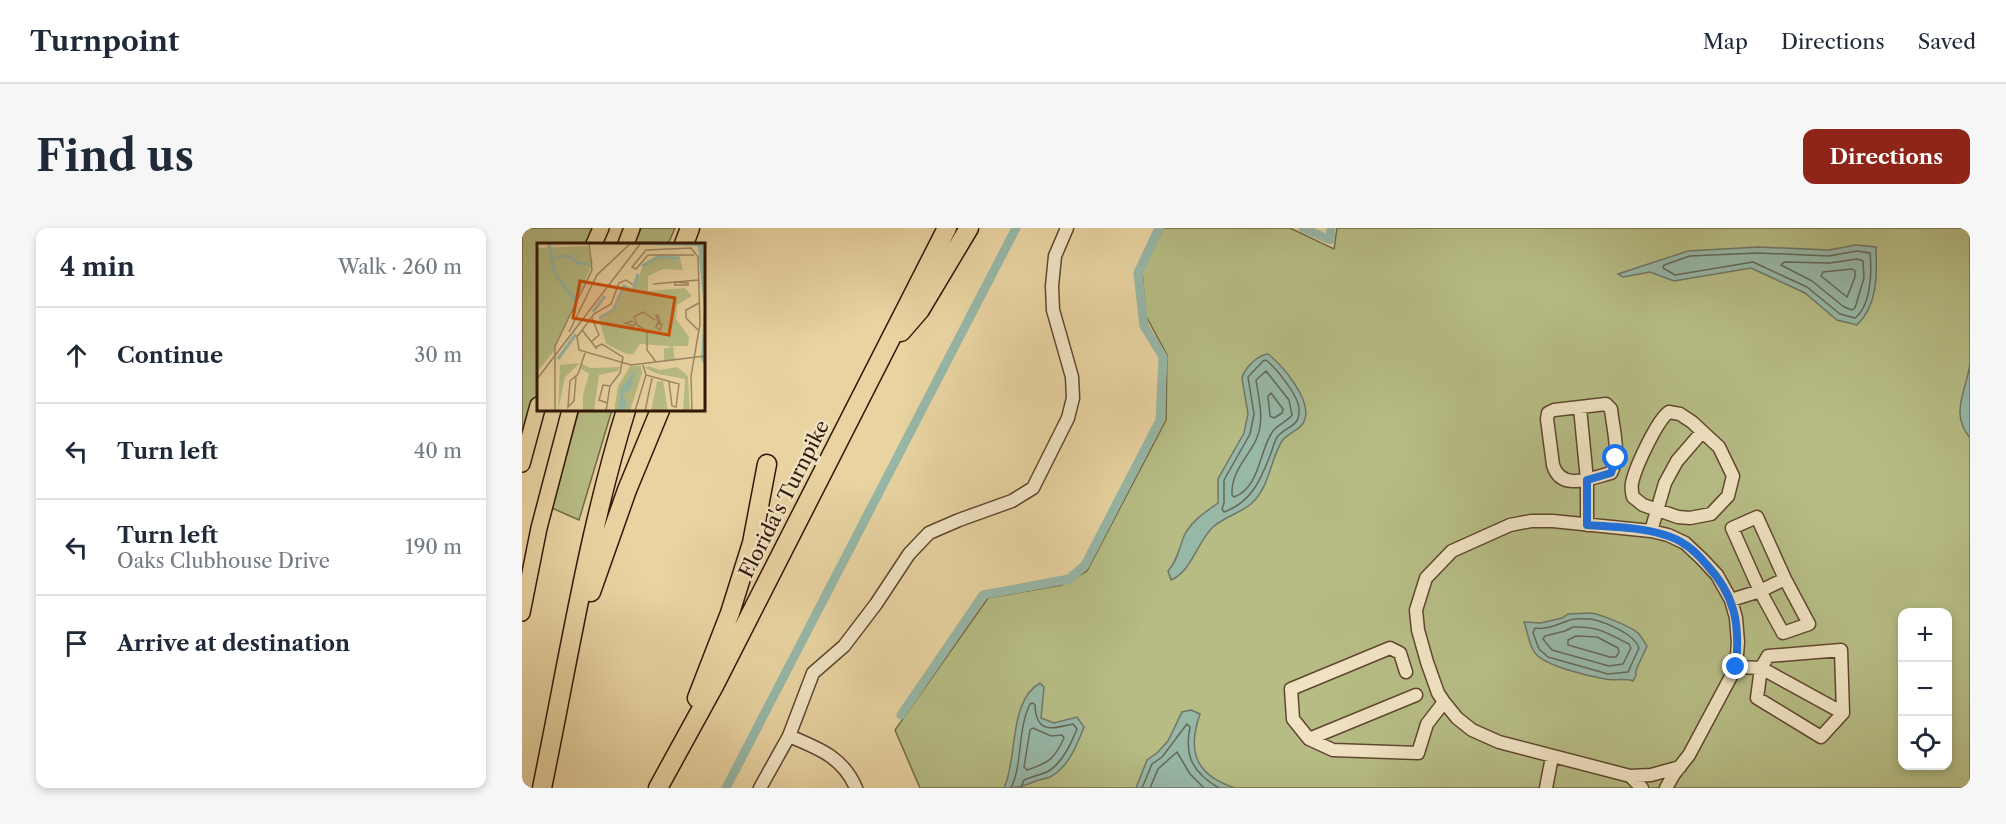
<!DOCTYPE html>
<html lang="en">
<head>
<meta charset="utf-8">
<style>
	body { margin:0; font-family:"Libre Caslon Text",serif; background:#f6f6f7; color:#1f2937 }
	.controls { position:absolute; right:18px; bottom:18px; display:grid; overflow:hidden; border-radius:12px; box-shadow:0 3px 9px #0003 }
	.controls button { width:54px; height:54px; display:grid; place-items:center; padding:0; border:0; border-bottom:2px solid #e0e1e3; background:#fff; color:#1f2937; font:30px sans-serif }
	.stop { position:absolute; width:18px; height:18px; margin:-14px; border:4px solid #1a73e8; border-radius:50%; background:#fff }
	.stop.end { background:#1a73e8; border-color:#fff; box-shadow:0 2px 6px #0008 }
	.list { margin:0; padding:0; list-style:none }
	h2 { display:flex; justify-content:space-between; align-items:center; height:78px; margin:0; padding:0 24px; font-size:26px }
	h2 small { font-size:20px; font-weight:400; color:#747a83 }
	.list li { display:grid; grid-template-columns:39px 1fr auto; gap:18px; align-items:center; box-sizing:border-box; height:96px; padding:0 24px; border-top:2px solid #e0e1e3 }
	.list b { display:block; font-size:22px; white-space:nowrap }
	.list p { margin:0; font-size:20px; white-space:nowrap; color:#747a83 }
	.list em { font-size:20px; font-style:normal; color:#747a83 }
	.icon { flex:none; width:33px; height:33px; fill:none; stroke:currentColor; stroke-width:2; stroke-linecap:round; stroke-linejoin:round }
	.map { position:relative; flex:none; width:1448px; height:560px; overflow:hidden; border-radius:12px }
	header { display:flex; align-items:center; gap:36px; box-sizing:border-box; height:84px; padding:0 30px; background:#fff; border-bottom:2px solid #e0e1e3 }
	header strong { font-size:28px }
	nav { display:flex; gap:33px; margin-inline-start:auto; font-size:21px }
	.intro { display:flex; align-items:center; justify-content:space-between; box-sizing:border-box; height:144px; padding:0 36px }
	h1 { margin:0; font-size:42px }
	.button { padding:15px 27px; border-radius:12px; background:#8f2418; color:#fff; font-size:21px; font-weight:700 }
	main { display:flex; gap:36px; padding:0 36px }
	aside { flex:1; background:#fff; border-radius:12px; box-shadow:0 3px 9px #0003 }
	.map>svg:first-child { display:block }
</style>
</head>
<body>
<header>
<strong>Turnpoint</strong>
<nav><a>Map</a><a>Directions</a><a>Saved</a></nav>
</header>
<div class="intro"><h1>Find us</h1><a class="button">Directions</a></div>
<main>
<aside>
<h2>4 min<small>Walk · 260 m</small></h2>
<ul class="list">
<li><svg class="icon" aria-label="ahead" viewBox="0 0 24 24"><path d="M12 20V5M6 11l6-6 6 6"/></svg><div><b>Continue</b></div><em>30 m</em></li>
<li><svg class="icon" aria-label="left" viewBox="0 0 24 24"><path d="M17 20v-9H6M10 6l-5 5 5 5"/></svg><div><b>Turn left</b></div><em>40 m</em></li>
<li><svg class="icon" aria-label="left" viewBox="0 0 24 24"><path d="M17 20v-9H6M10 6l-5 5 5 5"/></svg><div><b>Turn left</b><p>Oaks Clubhouse Drive</p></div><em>190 m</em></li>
<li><svg class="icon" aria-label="arrive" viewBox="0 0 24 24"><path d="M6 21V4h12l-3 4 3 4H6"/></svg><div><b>Arrive at destination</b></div></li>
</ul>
</aside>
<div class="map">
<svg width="1448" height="560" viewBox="0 0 1448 560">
	<rect width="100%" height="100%" fill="#e8d3a1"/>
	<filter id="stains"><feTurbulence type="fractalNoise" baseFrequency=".00333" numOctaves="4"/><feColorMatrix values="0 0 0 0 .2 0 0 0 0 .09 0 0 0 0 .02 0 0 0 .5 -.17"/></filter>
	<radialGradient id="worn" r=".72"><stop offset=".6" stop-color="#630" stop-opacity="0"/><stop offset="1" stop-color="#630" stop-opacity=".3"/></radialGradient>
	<path fill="#b6bc84" stroke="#746a46" stroke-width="1.5" fill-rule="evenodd" d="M0,0h76l-6,16h-54v166l-16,56z
		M119,0h34l-7,16h-34z
		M641,0h127l44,21 3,-21h633v560h-1050l-25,-58 93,-132 74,-13 25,-14 79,-151 1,-65 -21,-39 -4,-44zM1380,385h46v153h-46z
		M57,182h33l-33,110 -27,-12z"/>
	<path fill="#97b7a7" stroke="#6f7768" stroke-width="1.5" d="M1334,17l20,2c1,27 2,58 -19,78l-20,-5 -32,-27 -54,-25 -77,13 -24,-9 -27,5 -5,-3 70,-23 70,-4 71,3z
		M746,126c15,12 43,45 37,65 -3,11 -18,14 -23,22 -12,19 -12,45 -30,62 -11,10 -28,14 -39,24 -16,15 -21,44 -42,53l-3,-9c11,-12 11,-26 18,-39 8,-13 21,-21 32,-29v-24l26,-46 4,-19 -6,-36c3,-11 16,-23 26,-24z
		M1448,135v75c-21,-25 -3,-48 0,-75z
		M1069,385c11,2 39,13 47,20 4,4 6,9 9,13l-11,24v5l-3,6c-9,-3 -19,0 -28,-2 -17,-3 -60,-13 -70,-26 -7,-10 -7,-21 -11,-31l17,1 21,-5 6,-4z
		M518,455l4,4 -3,31 13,5 23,-6 7,10c-7,18 -16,41 -34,50 -5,2 -9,2 -14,4 -13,5 -17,7 -32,7 14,-29 4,-87 36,-105z
		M669,482l9,4c-13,37 -5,61 35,74h-99l11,-28 10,-7 11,-12 14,-29z"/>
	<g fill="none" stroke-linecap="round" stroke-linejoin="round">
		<path stroke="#646858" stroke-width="1.5" d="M1335,23l13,2c2,19 1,53 -15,65l-15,-4 -33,-27 -54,-25 -78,13 -12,-7 1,-3 26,-9 68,-3 71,3z
			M1335,31l6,2 1,17 -9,30 -3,2 -8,-3 -32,-26 -31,-16 3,-3 46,1z
			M1330,41l3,2v6l-8,20 -26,-21 2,-4z
			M744,132c10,8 33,36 33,49 1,19 -12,16 -21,27 -4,5 -5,12 -7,17 -10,26 -19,49 -47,59l-2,-3 2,-6v-23l26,-46 4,-20 -6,-37 15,-16z
			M744,143l23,29 3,15c-6,8 -17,10 -21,19 -12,20 -12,54 -37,63l-2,-2c-1,-23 14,-35 24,-55 9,-19 3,-40 0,-60z
			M749,165l12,16 -1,4 -8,5 -4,-2 -2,-20z
			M1069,391c14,3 44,15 48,29l-11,24 -20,2 -60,-17 -9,-8 -6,-16 2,-5c13,2 23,-4 35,-8 6,-2 15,-1 21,-1z
			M1051,399c26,-1 33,6 56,17l2,4 -8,16 -14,2 -57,-16 -9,-11 2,-3 20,-5z
			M1054,408l21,1 21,11 1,4 -3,5h-6l-42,-12v-5z
			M511,500l18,8 11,-1 2,3c-10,22 -16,25 -37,32l-3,-3 6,-37z
			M489,560c12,-25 6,-57 19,-84l3,-1 2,2c1,29 17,24 38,19l4,5c-6,15 -15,35 -30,43 -8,3 -16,5 -23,8l-3,8
			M620,560l10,-24 10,-7 25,-33 3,3c-6,29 3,46 29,61
			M628,560l8,-19 19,-17 13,22 14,14"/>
		<path stroke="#97b7a7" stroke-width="9" d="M781,0l27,12 1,-12
			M379,487l82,-120 86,-16 16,-14 75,-145 3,-63 -19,-31 -6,-53 21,-45
			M204,560l290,-560"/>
		<g stroke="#60472f" stroke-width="15">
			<path id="minor" d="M1084,176l5,5c2,20 10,46 0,64 -20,5 -50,19 -58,-8l-6,-46 1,-6 6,-3z
				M1058,180l7,72v45
				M1147,184l11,2 12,8 27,25 14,29 -5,20 -17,18 -21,4 -12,-1 -35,-12 -10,-8c-1,-4 -2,-9 -1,-14 3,-15 25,-63 37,-71z
				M1235,289l28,62 24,45 -26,9 -23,-42 -28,-63z
				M1129,303l14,-48 12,-22 25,-29
				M1209,372l29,-9 25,-12
				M1319,422l2,63 -22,24 -64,-39 4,-30 7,-12z
				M1214,439l25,1 82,45
				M884,444l-6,-19 -10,-5 -99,41 2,30 16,20 24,11 85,3 9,-29 17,-22
				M267,508c29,12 54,21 67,52
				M787,511l107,-44
				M1108,548l21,-1 29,-8
				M238,560l29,-52 24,-63 31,-27 32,-42 33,-50 20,-21 30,-13 53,-19 21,-13 35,-70 5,-20 -1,-21 -19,-67 -1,-24 3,-30 12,-28
				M1024,560l6,-31
				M1120,560l-12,-12 -131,-34 -27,-12 -15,-12 -13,-16 -6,-9 -11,-31 -9,-32 -2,-20 10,-32 26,-27 58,-26 21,-4h22l98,10 17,4 17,8 17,16 15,16 14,25 5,18 2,24 -2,25 -47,88 -15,19 -8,14"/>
		</g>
		<g stroke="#321809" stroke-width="18">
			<path id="major" d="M72,16l7,-16
				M104,16l6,-16
				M0,236l16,-59
				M0,385l17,-85 31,-118"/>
		</g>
		<g stroke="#321809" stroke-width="21">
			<path id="highway" d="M162,16l6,-16
				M379,104l19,-22 49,-82
				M69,364l36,-102 33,-80
				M175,470l33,-85 22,-70 15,-79
				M20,560c26,-126 46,-255 84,-378
				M136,560l56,-102 233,-458"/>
		</g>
		<use href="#minor" stroke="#f0e2c2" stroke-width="12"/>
		<use href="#major" stroke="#e8d3a1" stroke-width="15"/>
		<use href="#highway" stroke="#e8d3a1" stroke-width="18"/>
	</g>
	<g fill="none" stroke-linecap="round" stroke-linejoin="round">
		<path stroke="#1a73e8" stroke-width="8" d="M1094,230l-5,15 -24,7v45c26,2 53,2 78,10 18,5 30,16 41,29 30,32 34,61 30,103"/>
	</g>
	<g text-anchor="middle" stroke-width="5" stroke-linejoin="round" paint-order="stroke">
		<g font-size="20" fill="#321809" stroke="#f0e2c2">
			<text transform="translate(262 271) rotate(-63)" y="7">Florida's Turnpike</text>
		</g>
	</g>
	<g transform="translate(15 15)">
		<rect width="168" height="168" fill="#e8d3a1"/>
		<path d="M51,3l5,16 -39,89 -17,21v-124zM121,15h22l3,12 -20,-1 -15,7v15l37,-3 7,8 -15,9 -1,14 13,18 -1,9h-15l2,15 -11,-1v-12h8l-4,-2 -28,-2 -7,10h-6l-21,-10 -7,-25 14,-9 10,-23 10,5 10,-26zM43,120l-15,14 -7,34 2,-46zM44,120l9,5 30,-1 -2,4 -19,4 -5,36h-11v-16l6,-21 -9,-6zM93,123h11l1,7 -12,38h-16l4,-25zM111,123l12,4 17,-3 11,9 2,35h-7l2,-32 -27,-5 -13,-6zM126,138l5,30h-17l6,-29z" fill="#b6bc84"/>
		<path d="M0,0h167l1,124 -4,-8 3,-51 -6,-62zM100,125l-7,22 -7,5 4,9 -3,7h-6l3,-23z" fill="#97b7a7"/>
		<path fill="none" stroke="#97b7a7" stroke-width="3" d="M12,1l6,30M19,14l13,-1 9,7 12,1M105,23l16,-9 22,1M19,32l19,25M56,69l12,-16M62,75l14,-8 11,-24 9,5 5,-17M21,116l18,-25"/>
		<path fill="none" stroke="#9f8864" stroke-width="1.5" d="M138,39l13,1v2h-13zM116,41l45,-4M96,42l-7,-5 -7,3 -8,21 -17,10 -17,23 2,13 52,15 74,-9M119,72h2l2,7 -2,1zM55,75l7,17 -7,6M118,77l-12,-8 -9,5 3,8 10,6v19l9,12M96,78l-8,2 8,3 2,-3M125,81l-2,6 -4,-3 1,-3zM45,87l15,19M161,87l-12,-12v-8l13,-7M32,89l28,-57 34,-32M59,104l6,-3 21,13 -3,16 -10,13 -4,25M106,122l3,10 33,9 -3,23 -4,-1 -3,-24M39,134l-2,24 -6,6 2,-26 8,-7 7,-21M0,136l104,-136M70,160l-8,-3 4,-15 7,1M18,168v-65l37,-76 -3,-27M98,168l11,-36M108,168l7,-33M155,168l-1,-35 9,-52 -2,-67 -7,-9 -45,2 -14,17 4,2 12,-14h46"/>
		<path fill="#cd4f0c" fill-opacity="0.15" stroke="#cd4f0c" stroke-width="3" d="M43,38l95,17 -6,37 -96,-17z"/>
		<rect width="168" height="168" fill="none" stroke="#321809" stroke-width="3"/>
	</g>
	<rect width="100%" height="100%" filter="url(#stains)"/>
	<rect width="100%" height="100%" fill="url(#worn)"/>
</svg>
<div class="controls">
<button>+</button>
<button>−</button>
<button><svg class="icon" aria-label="locate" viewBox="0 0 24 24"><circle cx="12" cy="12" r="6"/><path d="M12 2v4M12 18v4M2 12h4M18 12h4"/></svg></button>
</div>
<div class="stop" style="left:1094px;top:230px"></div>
<div class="stop end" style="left:1214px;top:439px"></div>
</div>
</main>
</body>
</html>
